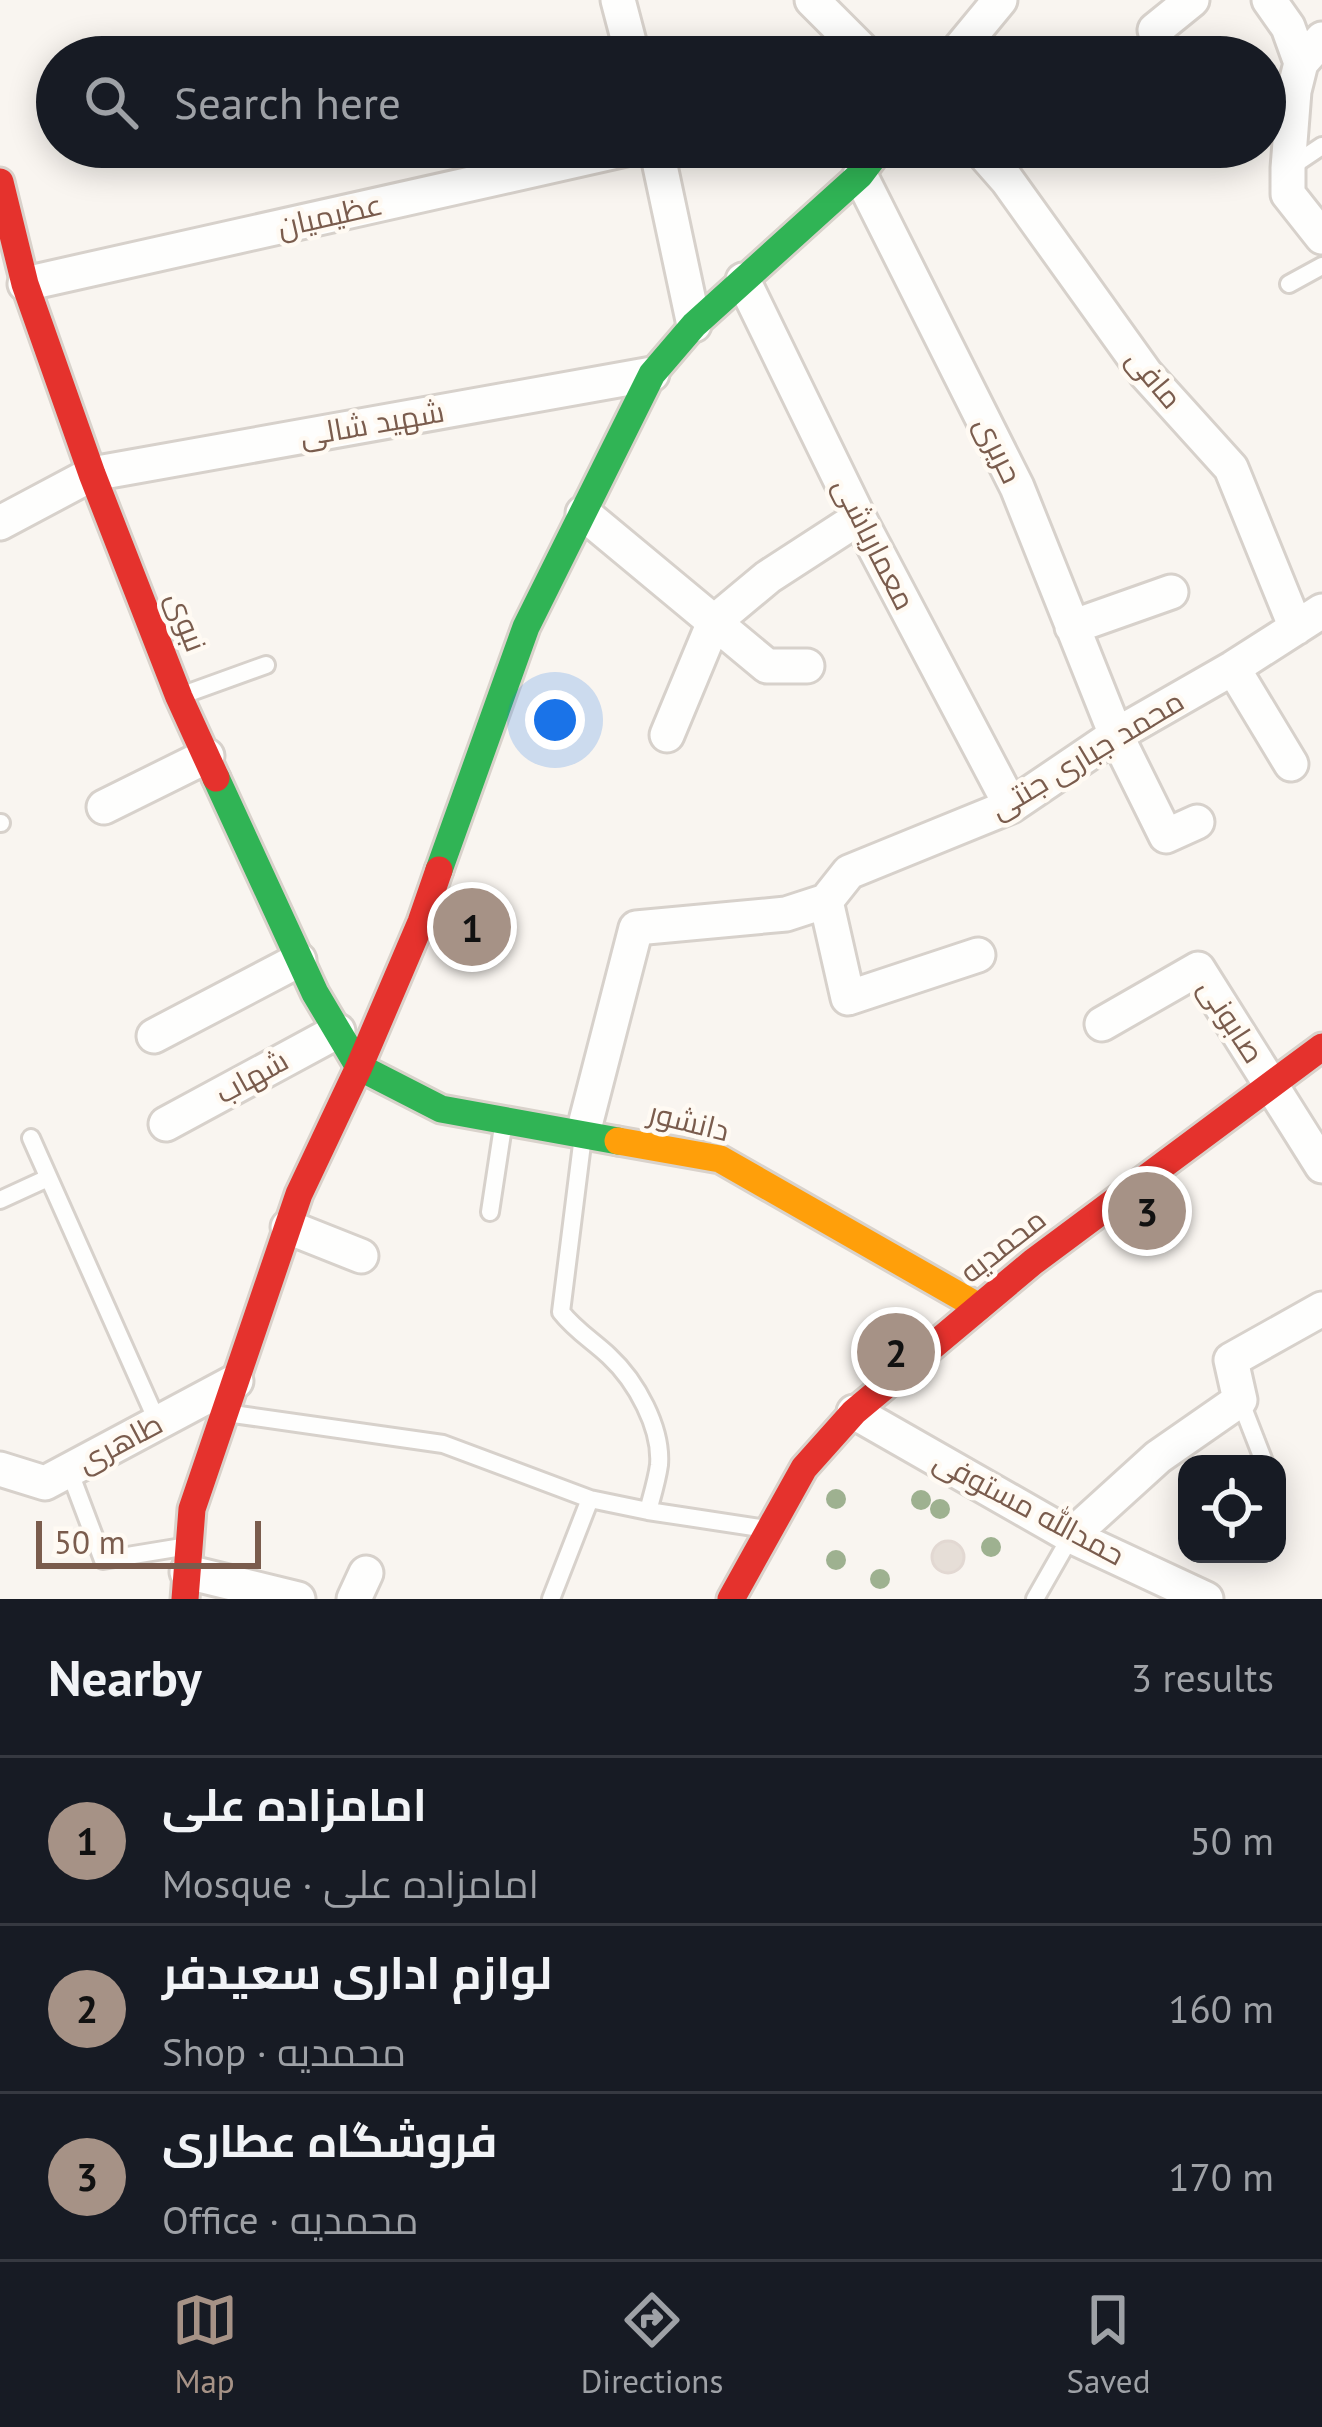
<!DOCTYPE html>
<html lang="en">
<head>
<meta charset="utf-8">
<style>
	body { margin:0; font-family:"PT Sans",Cairo,sans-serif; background:#242831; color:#f1f3f6 }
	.controls { position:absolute; right:36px; bottom:36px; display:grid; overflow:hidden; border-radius:24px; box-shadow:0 6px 30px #0003 }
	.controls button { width:108px; height:108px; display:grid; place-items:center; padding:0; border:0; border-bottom:3px solid #363941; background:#171b24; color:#f1f3f6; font:60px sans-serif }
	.scale { position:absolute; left:36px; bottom:30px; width:225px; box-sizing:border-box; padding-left:12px; border:6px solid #7a5c4d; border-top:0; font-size:33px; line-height:42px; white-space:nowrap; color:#7a5c4d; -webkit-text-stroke:9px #fffaf3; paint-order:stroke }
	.you { position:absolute; left:555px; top:720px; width:42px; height:42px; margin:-30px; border:9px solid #fff; border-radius:50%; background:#1a73e8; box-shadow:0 0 0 18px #1a73e833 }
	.badge { display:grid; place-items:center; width:78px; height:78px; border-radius:50%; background:#a69286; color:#111; font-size:39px; font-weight:700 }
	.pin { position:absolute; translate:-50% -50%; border:6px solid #fff; box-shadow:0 3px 12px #0006 }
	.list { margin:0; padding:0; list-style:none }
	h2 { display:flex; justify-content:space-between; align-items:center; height:156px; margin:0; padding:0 48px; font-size:51px }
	h2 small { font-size:39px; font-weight:400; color:#9ea1a6 }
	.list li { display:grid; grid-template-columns:78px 1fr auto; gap:36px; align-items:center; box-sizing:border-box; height:168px; padding:0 48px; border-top:3px solid #363941 }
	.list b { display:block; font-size:45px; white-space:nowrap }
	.list p { margin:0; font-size:39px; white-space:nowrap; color:#9ea1a6 }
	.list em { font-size:39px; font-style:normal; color:#9ea1a6 }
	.icon { flex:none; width:66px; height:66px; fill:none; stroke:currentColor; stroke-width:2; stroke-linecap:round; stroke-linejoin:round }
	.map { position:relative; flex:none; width:1322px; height:1599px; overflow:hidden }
	.search { position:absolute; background:#171b24; box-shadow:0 6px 30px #0003; left:36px; right:36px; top:36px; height:132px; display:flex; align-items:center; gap:30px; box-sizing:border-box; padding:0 42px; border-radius:66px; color:#9ea1a6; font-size:45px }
	.sheet { height:660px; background:#171b24 }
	nav { display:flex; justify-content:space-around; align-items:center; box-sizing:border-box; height:168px; border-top:3px solid #363941; background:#171b24; font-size:33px; color:#9ea1a6 }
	nav a { display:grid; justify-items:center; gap:6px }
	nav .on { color:#a69286 }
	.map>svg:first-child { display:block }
</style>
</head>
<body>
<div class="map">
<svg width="1322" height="1599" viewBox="0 0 1322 1599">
	<rect width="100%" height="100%" fill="#f9f5f0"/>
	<path fill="#e6ded7" stroke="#e2d8d2" stroke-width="3" d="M932 1557a16 16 0 1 1 32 0a16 16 0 1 1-32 0Z"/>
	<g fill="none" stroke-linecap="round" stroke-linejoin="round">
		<g stroke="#d7d1cb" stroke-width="22">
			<path id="lane" d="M1289,168l33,-22
				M1289,284l33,-18
				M180,696l86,-31
				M0,823h1
				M583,1136l-22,176c14,18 32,29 48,44 27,25 53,72 50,109 -2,15 -7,31 -11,46
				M31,1138l127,285
				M0,1200l48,-22
				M490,1212l14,-92
				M1240,1400l25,64
				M226,1413l217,31 147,55 58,12 119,18
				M69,1470l34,90 85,-14
				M551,1599l39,-100
				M1035,1599l36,-63"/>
		</g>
		<g stroke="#d7d1cb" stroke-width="39">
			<path id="street" d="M618,0l15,57
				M812,0l57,57
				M1269,0l19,27 13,36
				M1155,30l37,-30
				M1322,39l-21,24 -7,28 -6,77v26l34,43
				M953,57l47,-57
				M656,147l38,178
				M978,147l29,33 139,194 85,94 65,160
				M860,175l157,312 99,248 50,101 31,-14
				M743,280l116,238 152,288
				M25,284l610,-137
				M583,513l184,153h40
				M0,523l92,-49 560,-100
				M1072,627l99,-35
				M1233,668l58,96
				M667,735l47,-113 54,-45 91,-59
				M104,807l103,-51
				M826,901l22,97 130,-43
				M1102,1024l96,-55 124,197
				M154,1036l145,-76
				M166,1124l172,-93
				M583,1133l53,-205 150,-14 40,-13 23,-29 162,-66 105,-71 117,-67 89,-57
				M288,1227l73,29
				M854,1412l217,124 135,63
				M0,1469l45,14 191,-102
				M1071,1536l87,-79 82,-57 -9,-40 91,-51
				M187,1572l111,27
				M354,1599l12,-26"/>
		</g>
		<g stroke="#d9d2cb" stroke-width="33">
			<path id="fast" d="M216,778l99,215 44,74 82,42 177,32
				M439,870l87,-243 126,-253 42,-49 166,-150 21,-28"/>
		</g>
		<g stroke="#d9d2cb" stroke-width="33">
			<path id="slow" d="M618,1141l102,18 259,148"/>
		</g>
		<g stroke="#d9d2cb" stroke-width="33">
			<path id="jam" d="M0,182l25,102 67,190 87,223 37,81
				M185,1599l7,-90 107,-315 60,-127 62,-145 18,-52
				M731,1599l73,-131 50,-56 179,-150 289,-215"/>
		</g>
		<use href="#lane" stroke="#fefefd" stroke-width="16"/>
		<use href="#street" stroke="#fefefd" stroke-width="33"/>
		<use href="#fast" stroke="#30b455" stroke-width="27"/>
		<use href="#slow" stroke="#ff9f0a" stroke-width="27"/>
		<use href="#jam" stroke="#e5322d" stroke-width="27"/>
	</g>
	<g fill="#9eb190">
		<circle cx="836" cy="1499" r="10"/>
		<circle cx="921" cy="1500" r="10"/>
		<circle cx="940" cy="1509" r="10"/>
		<circle cx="991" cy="1547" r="10"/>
		<circle cx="836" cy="1560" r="10"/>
		<circle cx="880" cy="1579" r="10"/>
	</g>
	<g text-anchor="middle" stroke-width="9" stroke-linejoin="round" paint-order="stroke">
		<g font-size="30" fill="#7a5c4d" stroke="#fffaf3">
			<text transform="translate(330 216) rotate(-13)" y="10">عظیمیان</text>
			<text transform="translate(1154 379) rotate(50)" y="10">مافی</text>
			<text transform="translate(372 424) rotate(-10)" y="10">شهید شالی</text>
			<text transform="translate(998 450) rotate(64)" y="10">حریری</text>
			<text transform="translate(874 544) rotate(63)" y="10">معمارباشی</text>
			<text transform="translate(186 622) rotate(69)" y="10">نبوی</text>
			<text transform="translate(1087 755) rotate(-31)" y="10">محمد جباری جنتی</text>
			<text transform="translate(1231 1021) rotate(57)" y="10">صابونی</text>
			<text transform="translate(252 1077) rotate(-29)" y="10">شهاب</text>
			<text transform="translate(689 1122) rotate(14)" y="10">دانشور</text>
			<text transform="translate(1003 1246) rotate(-38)" y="10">محمدیه</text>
			<text transform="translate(120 1443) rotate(-28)" y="10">طاهری</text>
			<text transform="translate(1029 1508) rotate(28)" y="10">حمدالله مستوفی</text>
		</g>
	</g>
</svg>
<div class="controls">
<button><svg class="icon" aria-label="locate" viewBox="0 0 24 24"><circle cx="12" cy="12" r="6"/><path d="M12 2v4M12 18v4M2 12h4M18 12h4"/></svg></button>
</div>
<div class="scale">50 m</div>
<div class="you"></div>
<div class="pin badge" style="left:472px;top:927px">1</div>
<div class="pin badge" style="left:896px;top:1352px">2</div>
<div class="pin badge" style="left:1147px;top:1211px">3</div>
<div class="search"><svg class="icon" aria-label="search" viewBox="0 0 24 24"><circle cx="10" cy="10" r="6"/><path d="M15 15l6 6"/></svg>Search here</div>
</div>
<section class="sheet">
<h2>Nearby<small>3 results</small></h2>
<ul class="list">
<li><span class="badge">1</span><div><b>امامزاده علی</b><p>Mosque · امامزاده علی</p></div><em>50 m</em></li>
<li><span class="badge">2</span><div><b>لوازم ادارى سعيدفر</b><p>Shop · محمدیه</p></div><em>160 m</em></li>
<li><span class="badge">3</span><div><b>فروشگاه عطاری</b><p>Office · محمدیه</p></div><em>170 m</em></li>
</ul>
</section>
<nav>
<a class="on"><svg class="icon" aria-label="map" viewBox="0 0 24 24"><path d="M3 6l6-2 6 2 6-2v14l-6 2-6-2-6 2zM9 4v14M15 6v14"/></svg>Map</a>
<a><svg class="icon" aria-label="directions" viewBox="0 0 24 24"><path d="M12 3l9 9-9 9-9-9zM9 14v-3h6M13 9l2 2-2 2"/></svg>Directions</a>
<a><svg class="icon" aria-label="saved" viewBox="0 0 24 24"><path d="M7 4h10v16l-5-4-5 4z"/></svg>Saved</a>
</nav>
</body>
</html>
